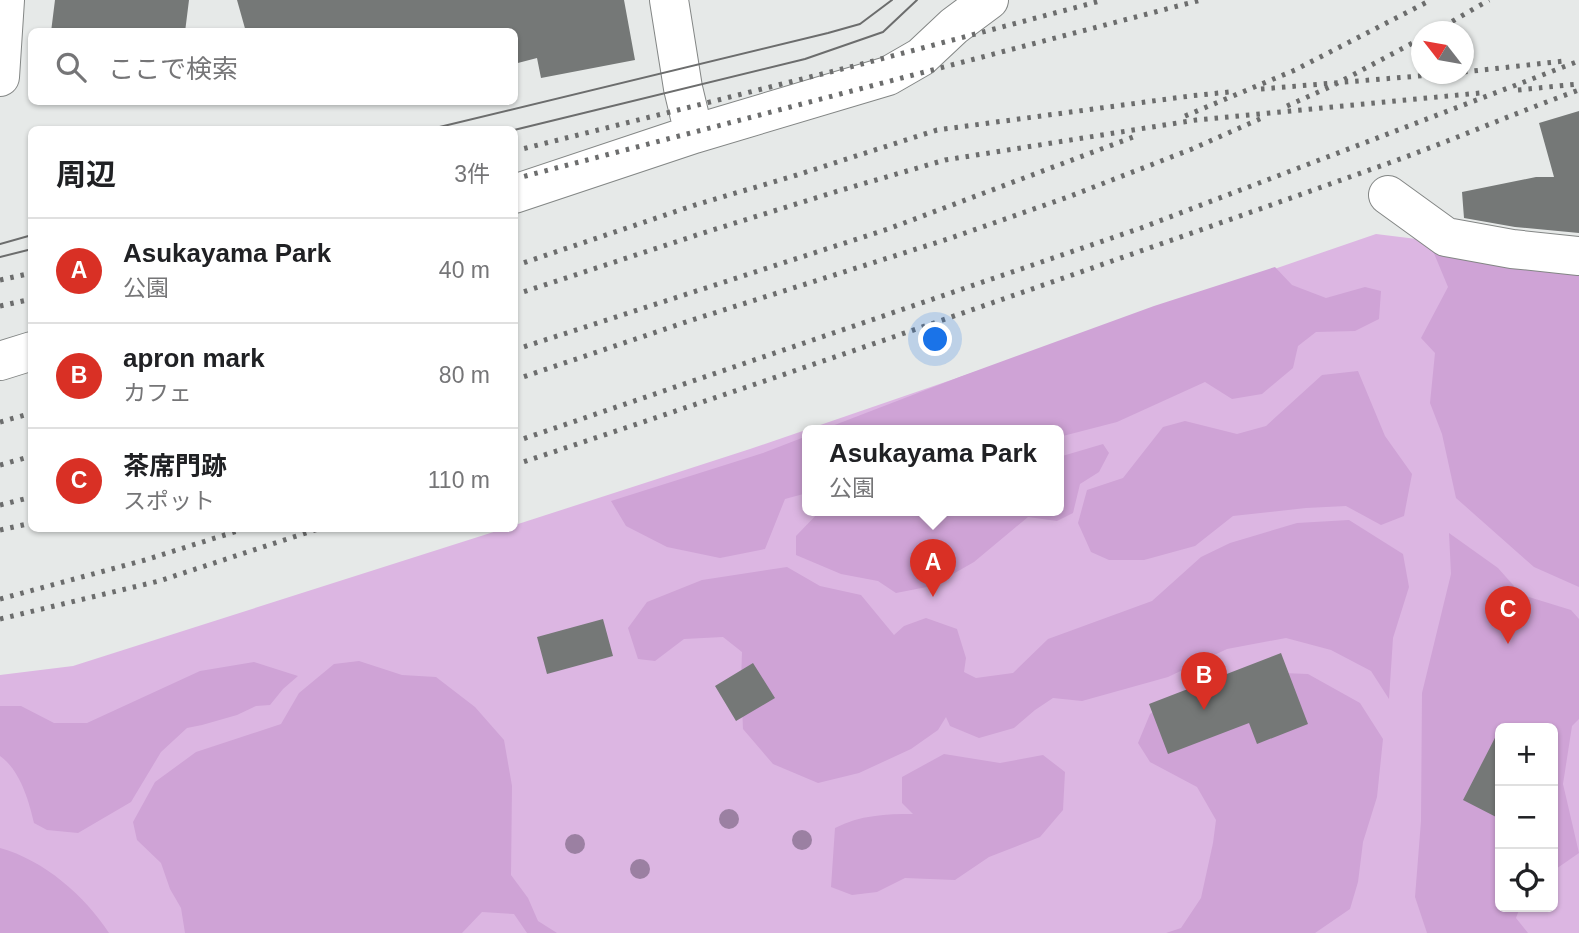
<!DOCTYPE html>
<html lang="ja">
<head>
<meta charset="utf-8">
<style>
	body { margin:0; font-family:Arial,"Noto Sans JP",sans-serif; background:#f6f6f6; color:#202124 }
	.controls { position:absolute; right:21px; bottom:21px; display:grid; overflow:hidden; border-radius:10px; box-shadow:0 2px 5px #0004 }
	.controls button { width:63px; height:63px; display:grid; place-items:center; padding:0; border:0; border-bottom:2px solid #e0e0e0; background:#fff; color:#202124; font:35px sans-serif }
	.compass { position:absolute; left:1411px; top:21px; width:63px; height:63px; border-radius:50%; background:#fff; box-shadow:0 2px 5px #0004; rotate:301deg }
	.you { position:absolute; left:936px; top:340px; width:24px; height:24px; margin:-18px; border:5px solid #fff; border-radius:50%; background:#1a73e8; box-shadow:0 0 0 10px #1a73e833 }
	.badge { display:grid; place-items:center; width:46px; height:46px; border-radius:50%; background:#d93025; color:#fff; font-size:23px; font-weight:700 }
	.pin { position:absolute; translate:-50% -58px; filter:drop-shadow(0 2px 4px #0008) }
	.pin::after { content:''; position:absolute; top:37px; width:24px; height:21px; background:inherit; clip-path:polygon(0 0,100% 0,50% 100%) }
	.popup { position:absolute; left:802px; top:425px; width:262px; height:91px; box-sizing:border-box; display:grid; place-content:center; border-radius:10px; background:#fff; filter:drop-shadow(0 2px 5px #0005); font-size:23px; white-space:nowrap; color:#757577 }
	.popup b { font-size:26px; color:#202124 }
	.popup::after { content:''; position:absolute; left:50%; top:100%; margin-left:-14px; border:14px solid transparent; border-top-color:#fff }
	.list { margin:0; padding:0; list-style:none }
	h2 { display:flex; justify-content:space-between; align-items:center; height:91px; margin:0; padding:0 28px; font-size:30px }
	h2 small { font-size:23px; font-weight:400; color:#757577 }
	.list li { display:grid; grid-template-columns:46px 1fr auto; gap:21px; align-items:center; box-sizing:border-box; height:105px; padding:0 28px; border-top:2px solid #e0e0e0 }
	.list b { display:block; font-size:26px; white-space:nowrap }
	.list p { margin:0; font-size:23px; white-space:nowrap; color:#757577 }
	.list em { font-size:23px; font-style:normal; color:#757577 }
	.icon { flex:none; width:38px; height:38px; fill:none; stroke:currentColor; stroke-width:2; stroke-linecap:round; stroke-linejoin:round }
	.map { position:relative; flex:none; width:1579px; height:933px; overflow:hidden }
	.search { position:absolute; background:#fff; box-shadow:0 2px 5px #0004; left:28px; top:28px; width:490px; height:77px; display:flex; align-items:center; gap:18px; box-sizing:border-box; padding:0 24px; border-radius:10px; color:#757577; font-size:26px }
	.panel { position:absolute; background:#fff; box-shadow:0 2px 5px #0004; left:28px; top:126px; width:490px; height:406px; border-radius:10px }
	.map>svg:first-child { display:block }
</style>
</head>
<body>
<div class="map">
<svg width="1579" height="933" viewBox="0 0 1579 933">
	<rect width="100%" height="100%" fill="#e6e9e8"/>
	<path fill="#dcb6e2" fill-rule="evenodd" d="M1376,234l203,25v674h-1579v-258l73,-9 430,-137 11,-1 1,-3 235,-76zM807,431h252v80h-252zM1500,728h53v179h-53z"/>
	<path fill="#cfa3d6" d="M1428,239l151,16v332l-45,-20 -78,-69 -14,-64 -12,-31 5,-50 -14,-15 27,-51z
		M1275,267l17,18 34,13 39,-11 16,4 -2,28 -24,12 -39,1 -18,14 -5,22 -31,26 -30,5 -27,-17 -88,40 -58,15v-6h-240l143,-55 192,-70z
		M1358,371l27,65 27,38 -8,42 -23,9 -35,-19 -40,2 -73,8 -38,30 -51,14h-35l-18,-8 -13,-29 9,-33 36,-12 40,-51 22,-6 52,13 29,-8 56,-51z
		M807,436v57l-22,6 -20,50 -45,9 -53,-11 -41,-21 -15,-25 152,-48z
		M1103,444l6,9 -10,19 -19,12 -7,29 -16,8 -29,-4 -54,45 -42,24 -36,7 -18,-12 -37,-7 -45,-19v-19l24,-25h46l15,3 5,-3h173v-54z
		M1349,520l54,34 6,33 -16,51 -4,61 -18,-28 -40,-21 -45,-12 -59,11 -59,28 -86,24 -29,-3 -18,12 -21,18 -35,10 -29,-12 -4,-9 -8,13 -27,19 -52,24 -41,10 -45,-19 -30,-35 -2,-47 1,-30 -19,-15 -39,2 -29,22 -17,-2 -10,-31 19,-26 55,-22 85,-13 33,19 41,9 33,40 10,-9 22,-8 31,11 9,29 -2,14 12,6 37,-5 35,-34 104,-38 49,-44 29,-14 67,-20z
		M1449,533l49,35 24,27 49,15 8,9v100l-7,7 -9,58 16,69 -26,18v-143h-53v179h20l-4,11 12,15h-101l-12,-36 6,-76 1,-128 29,-119z
		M359,661l43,14 34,2 39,30 29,33 8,46 -1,89 17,23 10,23 19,12h-30l-13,-19 -32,-2 -20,21h-277l-4,-25 -11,-19 -9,-26 -24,-23 -4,-18 22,-40 41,-30 85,-28 18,-31 35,-29z
		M254,662l44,14 -15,13 -13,16 -14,1 -19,9 -35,10 -15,3 -26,24 -30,50 -53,31 -31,-3 -13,-7c-5,-22 -14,-53 -34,-67v-50h21l33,17h33l113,-52z
		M1257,672l51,2 52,29 23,36 -6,58 -14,45 -5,40 -8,27 -35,24h-149l15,-5 20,-30 12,-55 3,-23 -19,-33 -47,-25 -12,-19 12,-29 27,-17z
		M944,754l56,9 43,-8 22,17 -2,38 -23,27 -51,20 -34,23 -50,-2 -28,14 -25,3 -21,-8 4,-59c25,-13 51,-14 78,-14l-11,-11v-26z
		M0,848c44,12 85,48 109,85h-109z"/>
	<path fill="#757877" d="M55,0h134l-4,32h-134z
		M237,0h387l11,60 -94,18 -4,-20 -23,6v-32h-268z
		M1579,111v122l-64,-6 -51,-9 -2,-26 74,-15h18l-15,-54z
		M603,619l10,37 -66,18 -10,-37z
		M1281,653l27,71 -51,20 -8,-21 -81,31 -19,-50z
		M753,663l22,35 -39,23 -21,-35z
		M1500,728v91l-37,-19z"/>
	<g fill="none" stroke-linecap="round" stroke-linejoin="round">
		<g stroke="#838685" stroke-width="40">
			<path id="street" d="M669,0l14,88 11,46
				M514,194l180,-60 194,-58 33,-19 33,-31 35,-26
				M1388,195l58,42 66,12 67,7
				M0,361l32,-10"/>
		</g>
		<g stroke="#838685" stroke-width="40">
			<path id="secondary" d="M0,77l5,-77"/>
		</g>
		<use href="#street" stroke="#fff" stroke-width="38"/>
		<use href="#secondary" stroke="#fff" stroke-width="38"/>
		<path stroke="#6c6d6d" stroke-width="2" d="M427,130l401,-97 32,-9 32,-24
			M514,130l291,-71 78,-27 34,-32
			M0,244l32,-9
			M0,257l32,-8"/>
		<path stroke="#6c6d6d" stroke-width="5" stroke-dasharray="3.5 7" stroke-linecap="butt" d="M1434,32l55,-32
			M1464,72l100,-11
			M1261,89l182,-15
			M1518,90l60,-6
			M1287,106l45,-20 90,-48
			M1185,116l110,-46 136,-70
			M514,151l344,-86 246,-65
			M514,179l687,-179
			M514,266l181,-61 102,-30 140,-45 253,-34 39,-4
			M0,280l32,-7
			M514,295l189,-62 135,-42 107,-31 251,-40 284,-27
			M0,306l32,-7
			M514,350l374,-121 248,-93
			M514,380l178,-60 256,-81 120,-42 124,-48 70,-31
			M0,422l32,-9
			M514,442l627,-214 438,-167
			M0,465l32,-9
			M514,465c293,-97 584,-198 875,-302 64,-23 126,-50 190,-73
			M0,505l32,-8
			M0,530l32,-7
			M0,599l145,-39 102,-32
			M0,619l159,-38 162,-53"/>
	</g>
	<g fill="#9b80a2">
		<circle cx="729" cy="819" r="10"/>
		<circle cx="802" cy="840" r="10"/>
		<circle cx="575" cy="844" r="10"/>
		<circle cx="640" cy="869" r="10"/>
	</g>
</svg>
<div class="controls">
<button>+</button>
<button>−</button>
<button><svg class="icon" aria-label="locate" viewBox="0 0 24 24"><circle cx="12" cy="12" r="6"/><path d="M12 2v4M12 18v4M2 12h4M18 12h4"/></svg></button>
</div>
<svg class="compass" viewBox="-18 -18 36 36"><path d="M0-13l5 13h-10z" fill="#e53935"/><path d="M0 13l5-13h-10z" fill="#757577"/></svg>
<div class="you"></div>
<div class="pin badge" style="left:933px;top:597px">A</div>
<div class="popup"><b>Asukayama Park</b>公園</div>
<div class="pin badge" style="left:1204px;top:710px">B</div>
<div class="pin badge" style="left:1508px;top:644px">C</div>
<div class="search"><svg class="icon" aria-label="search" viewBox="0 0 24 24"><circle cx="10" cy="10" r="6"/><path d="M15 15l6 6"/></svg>ここで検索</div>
<section class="panel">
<h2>周辺<small>3件</small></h2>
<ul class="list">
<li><span class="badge">A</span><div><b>Asukayama Park</b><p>公園</p></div><em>40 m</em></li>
<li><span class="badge">B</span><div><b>apron mark</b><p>カフェ</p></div><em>80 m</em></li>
<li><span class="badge">C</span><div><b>茶席門跡</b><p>スポット</p></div><em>110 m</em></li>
</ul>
</section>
</div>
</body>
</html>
